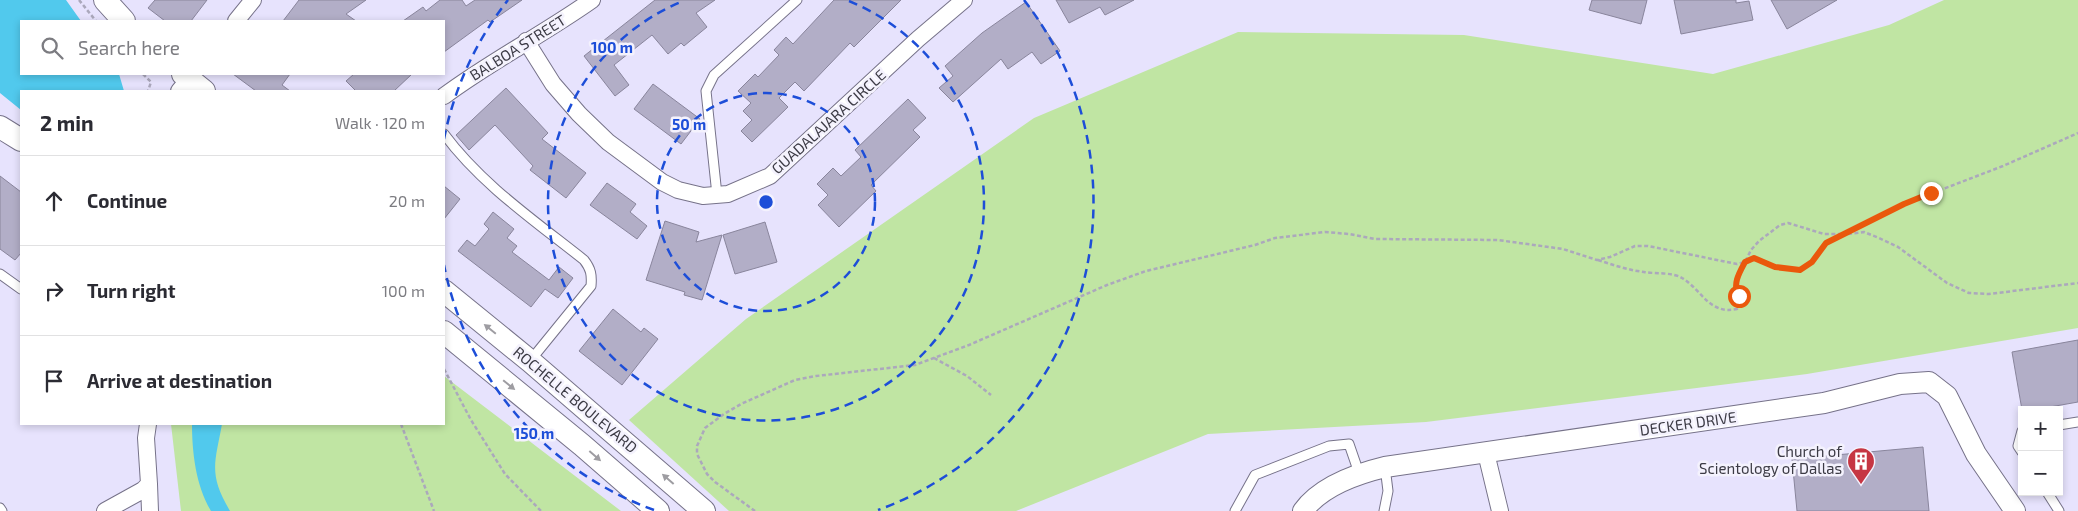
<!DOCTYPE html>
<html lang="en">
<head>
<meta charset="utf-8">
<style>
	body { margin:0; font-family:"Exo 2",sans-serif; background:#f2f2f3; color:#2b2b33 }
	.controls { position:absolute; right:15px; bottom:15px; display:grid; overflow:hidden; border-radius:0px; box-shadow:0 2px 8px #0003 }
	.controls button { width:45px; height:45px; display:grid; place-items:center; padding:0; border:0; border-bottom:1px solid #e1e1e2; background:#fff; color:#2b2b33; font:25px sans-serif }
	.stop { position:absolute; width:15px; height:15px; margin:-11px; border:4px solid #ea580c; border-radius:50%; background:#fff }
	.stop.end { background:#ea580c; border-color:#fff; box-shadow:0 1px 5px #0008 }
	.list { margin:0; padding:0; list-style:none }
	h2 { display:flex; justify-content:space-between; align-items:center; height:65px; margin:0; padding:0 20px; font-size:21px }
	h2 small { font-size:16px; font-weight:400; color:#7c7c81 }
	.list li { display:grid; grid-template-columns:32px 1fr auto; gap:15px; align-items:center; box-sizing:border-box; height:90px; padding:0 20px; border-top:1px solid #e1e1e2 }
	.list b { display:block; font-size:19px; white-space:nowrap }
	.list em { font-size:16px; font-style:normal; color:#7c7c81 }
	.icon { flex:none; width:28px; height:28px; fill:none; stroke:currentColor; stroke-width:2; stroke-linecap:round; stroke-linejoin:round }
	.map { position:relative; flex:none; width:2078px; height:511px; overflow:hidden }
	.search { position:absolute; background:#fff; box-shadow:0 2px 8px #0003; left:20px; top:20px; width:425px; height:55px; display:flex; align-items:center; gap:12px; box-sizing:border-box; padding:0 18px; border-radius:0px; color:#7c7c81; font-size:19px }
	.panel { position:absolute; background:#fff; box-shadow:0 2px 8px #0003; left:20px; top:90px; width:425px; height:335px; border-radius:0px }
	.map>svg:first-child { display:block }
</style>
</head>
<body>
<div class="map">
<svg width="2078" height="511" viewBox="0 0 2078 511">
	<rect width="100%" height="100%" fill="#e7e3fd"/>
	<path fill="#c0e5a3" d="M1944,0h134v328l-271,46 -381,48 -218,12 -192,77h-287l-100,-91 117,-101 288,-201 204,-86 226,3 249,39 176,-49z
		M444,376l177,135h-440l-10,-87h273z"/>
	<path fill="#51c9ed" d="M0,0h66l15,21h-60v53h98l5,17h-103v19l-21,-17z
		M192,424h30c-7,39 -14,50 8,87h-19c-15,-25 -19,-58 -19,-87z"/>
	<path fill="#b2aec7" stroke="#89859c" d="M155,0h52l-16,21h-26l-17,-13z
		M299,0h67l-20,14 10,7h-73z
		M440,0h22l4,6 9,-6h47l-32,22 -2,-2 -44,32v-31h-41l20,-14 3,4z
		M655,0h60l-19,13 11,14 -23,19 -3,-3 -13,11 -16,-19 -38,30 15,20 -14,11 -31,-40z
		M834,0h67l-47,47 -4,-4 -46,48 -9,-9 -16,16 9,9 -36,35 -11,-11 11,-11 -9,-9 8,-8 -13,-12 17,-17 3,3 21,-22 -5,-5 12,-13 7,7z
		M1056,0h78l-29,15 -5,-8 -31,16z
		M1592,0h55l-6,24 -52,-14z
		M1674,0h62v3l13,-2 4,19 -72,14z
		M1771,0h66l-50,29z
		M1026,2l34,49 -19,13 -9,-12 -24,17 -7,-10 -48,43 -14,-14 14,-12 -8,-10 37,-33z
		M233,74h57l-8,11 8,6h-34z
		M354,74h58l-18,17h-38l-10,-10z
		M653,84l47,35 -19,25 -47,-35z
		M506,88l42,45 -6,6 44,34 -20,25 -36,-28 3,-4 -38,-41 -26,25 -13,-15z
		M908,99l18,19 -13,12 7,7 -49,48 5,6 -37,36 -21,-22 10,-10 -11,-11 16,-16 8,8 20,-19 -6,-7z
		M0,176l21,16v61l-6,7 -15,-11z
		M607,183l29,21 -6,8 17,14 -10,13 -47,-34z
		M444,186l16,13 -16,20z
		M493,212l21,17 -7,9 10,8 -5,6 37,28 10,-13 14,11 -15,20 -13,-9 -14,18 -73,-56 9,-11 8,6 14,-17 -5,-5z
		M665,221l34,11 -3,10 26,-7 -20,65 -18,-5 1,-3 -39,-12z
		M765,222l12,40 -42,12 -12,-39z
		M613,309l28,23 3,-4 14,11 -36,46 -43,-34z
		M2078,340v62l-45,8h-11l-10,-58z
		M1923,447l6,64h-132l-5,-52z"/>
	<g fill="none" stroke-linecap="round" stroke-linejoin="round">
		<g stroke="#767289" stroke-width="11">
			<path id="service" d="M444,134c37,50 91,87 140,126 7,9 8,15 7,26l-61,75
				M717,195l-11,-104 8,-16 83,-75
				M0,274l21,15
				M2059,425l19,-3
				M2022,431l-4,15 4,6
				M2047,492l12,19
				M0,508l2,3
				M1235,511l20,-36 74,-29 20,-2 10,29
				M1384,511l4,-20 -3,-24"/>
		</g>
		<g stroke="#767289" stroke-width="18">
			<path id="minor" d="M236,21l17,-21
				M526,41l27,43 26,30 29,28 54,40 16,8 25,6 25,-2 42,-18 148,-137 46,-39
				M179,91l14,-17
				M444,96c47,-35 100,-62 148,-96
				M1486,453l14,58
				M149,484l1,27
				M105,511l38,-21 6,-6 -3,-46 2,-14"/>
		</g>
		<g stroke="#767289" stroke-width="22">
			<path id="tertiary" d="M1303,511c18,-25 53,-37 82,-44l439,-64 76,-19 29,-2 18,14 29,58 39,57"/>
		</g>
		<g stroke="#767289" stroke-width="24">
			<path id="secondary" d="M105,0l19,21
				M183,74l21,17
				M0,127l21,13
				M444,291l86,70 174,150
				M444,332l138,113 76,66"/>
		</g>
		<path stroke="#aba8bc" stroke-width="2.5" stroke-dasharray="4 2.5" stroke-linecap="butt" d="M79,0l17,21
			M143,74l8,8 -3,9
			M1848,234l16,-2 15,6 19,9 49,36 22,10 20,1 89,-11
			M1598,260c15,5 30,10 46,12 11,2 29,0 38,6 20,12 27,37 55,31l4,-6 -5,-13v-7l9,-21 9,-4 21,9 25,3 12,-8 14,-19 17,-8
			M934,358l33,18 24,19
			M444,369l27,51 34,54 36,37
			M401,424l33,87
			M755,511l-40,-29 -8,-8 -10,-20v-8l8,-18 19,-14 17,-10 54,-24 21,-4 99,-11 54,-20 138,-60 39,-14 109,-26 20,-7 50,-6 24,2 26,5 123,1 65,9 34,11 13,-3 25,-11h13l89,18 8,-2 6,-12 8,-9 21,-16 8,-2 36,11h21l59,-30 99,-38 75,-33"/>
		<use href="#service" stroke="#fff" stroke-width="9"/>
		<use href="#minor" stroke="#fff" stroke-width="16"/>
		<use href="#tertiary" stroke="#fff" stroke-width="20"/>
		<use href="#secondary" stroke="#fff" stroke-width="22"/>
	</g>
	<defs><path id="oneway-solid" d="M-6-.8H1V-3.2L6.5 0L1 3.2V.8H-6Z" transform="scale(1.25)"/></defs>
	<g fill="#9e9da2">
		<use href="#oneway-solid" transform="translate(490 329) rotate(-141)"/>
		<use href="#oneway-solid" transform="translate(509 385) rotate(39)"/>
		<use href="#oneway-solid" transform="translate(595 456) rotate(41)"/>
		<use href="#oneway-solid" transform="translate(668 479) rotate(-139)"/>
	</g>
	<g fill="none" stroke-linecap="round" stroke-linejoin="round">
		<path stroke="#ea580c" stroke-width="6" d="M1739,296c-7,-11 0,-23 6,-34l9,-4 21,9 25,3 12,-8 14,-19 78,-39 27,-11"/>
	</g>
	<g fill="none" stroke="#1d4ed8" stroke-width="2.5" stroke-dasharray="9 6">
		<circle cx="766" cy="202" r="109"/>
		<path d="M849 1A218 218 0 1 1 683 1"/>
		<path d="M654 510A328 328 0 0 1 444 265M444 139A328 328 0 0 1 508 0M1024 0A328 328 0 0 1 878 510"/>
	</g>
	<defs>
		<g id="building-pin" transform="scale(1.4375)"><path d="M0 17L-7.5 6A9.5 9.5 0 1 1 7.5 6Z" fill="#c63643" stroke="#f4f2fd"/><path d="M-4-6H4V6H1V3H-1V6H-4ZM-2.5-4.3h1.7v1.8h-1.7ZM.8-4.3h1.7v1.8H.8ZM-2.5-1h1.7V.8h-1.7ZM.8-1h1.7V.8H.8Z" fill="#fff"/></g>
	</defs>
	<g fill-rule="evenodd">
		<use href="#building-pin" x="1861" y="461"/>
	</g>
	<g text-anchor="middle" stroke-width="5" stroke-linejoin="round" paint-order="stroke">
		<g font-size="15" fill="#3c3b45" stroke="#f4f2fd">
			<text transform="translate(518 48) rotate(-32)" y="5">BALBOA STREET</text>
			<text transform="translate(829 122) rotate(-42)" y="5">GUADALAJARA CIRCLE</text>
			<text transform="translate(575 400) rotate(40)" y="5">ROCHELLE BOULEVARD</text>
			<text transform="translate(1688 424) rotate(-8)" y="5">DECKER DRIVE</text>
		</g>
		<g font-size="15" fill="#3c3b45" stroke="#f4f2fd" text-anchor="end">
			<text x="1842" y="457">Church of<tspan x="1842" dy="17">Scientology of Dallas</tspan></text>
		</g>
	</g>
	<circle cx="766" cy="202" r="8" fill="#1d4ed8" stroke="#f4f2fd" stroke-width="2.5"/>
	<g font-size="15" text-anchor="middle" font-weight="bold" fill="#1d4ed8" stroke="#f4f2fd" stroke-width="5" stroke-linejoin="round" paint-order="stroke">
		<text x="612" y="53">100 m</text>
		<text x="689" y="130">50 m</text>
		<text x="534" y="439">150 m</text>
	</g>
</svg>
<div class="controls">
<button>+</button>
<button>−</button>
</div>
<div class="stop" style="left:1739px;top:296px"></div>
<div class="stop end" style="left:1931px;top:193px"></div>
<div class="search"><svg class="icon" aria-label="search" viewBox="0 0 24 24"><circle cx="10" cy="10" r="6"/><path d="M15 15l6 6"/></svg>Search here</div>
<section class="panel">
<h2>2 min<small>Walk · 120 m</small></h2>
<ul class="list">
<li><svg class="icon" aria-label="ahead" viewBox="0 0 24 24"><path d="M12 20V5M6 11l6-6 6 6"/></svg><div><b>Continue</b></div><em>20 m</em></li>
<li><svg class="icon" aria-label="right" viewBox="0 0 24 24"><path d="M7 20v-9h11M14 6l5 5-5 5"/></svg><div><b>Turn right</b></div><em>100 m</em></li>
<li><svg class="icon" aria-label="arrive" viewBox="0 0 24 24"><path d="M6 21V4h12l-3 4 3 4H6"/></svg><div><b>Arrive at destination</b></div></li>
</ul>
</section>
</div>
</body>
</html>
